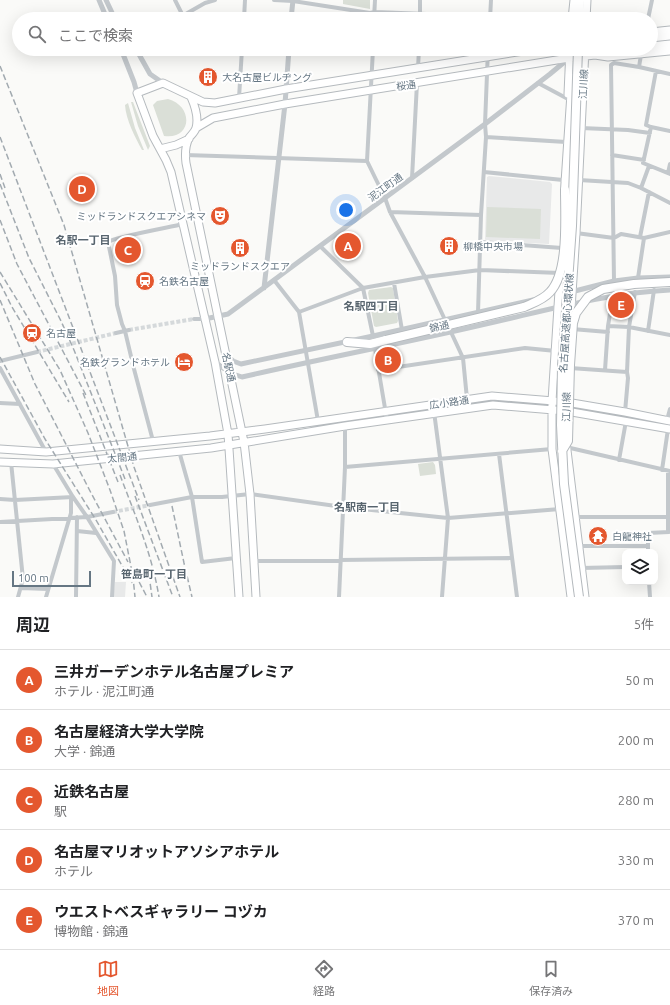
<!DOCTYPE html>
<html lang="ja">
<head>
<meta charset="utf-8">
<style>
	body { margin:0; font-family:Ubuntu,"Noto Sans JP",sans-serif; background:#f2f2f2; color:#202124 }
	.controls { position:absolute; right:12px; bottom:12px; display:grid; overflow:hidden; border-radius:8px; box-shadow:0 4px 16px #0002 }
	.controls button { width:36px; height:36px; display:grid; place-items:center; padding:0; border:0; border-bottom:1px solid #e0e0e0; background:#fff; color:#202124; font:20px sans-serif }
	.scale { position:absolute; left:12px; bottom:10px; width:79px; box-sizing:border-box; padding-left:4px; border:2px solid #657683; border-top:0; font-size:11px; line-height:14px; white-space:nowrap; color:#657683; -webkit-text-stroke:3px #fff; paint-order:stroke }
	.you { position:absolute; left:346px; top:210px; width:14px; height:14px; margin:-10px; border:3px solid #fff; border-radius:50%; background:#1a73e8; box-shadow:0 0 0 6px #1a73e833 }
	.badge { display:grid; place-items:center; width:26px; height:26px; border-radius:50%; background:#e4572e; color:#fff; font-size:13px; font-weight:700 }
	.pin { position:absolute; translate:-50% -50%; border:2px solid #fff; box-shadow:0 1px 4px #0006 }
	.list { margin:0; padding:0; list-style:none }
	h2 { display:flex; justify-content:space-between; align-items:center; height:52px; margin:0; padding:0 16px; font-size:17px }
	h2 small { font-size:13px; font-weight:400; color:#757577 }
	.list li { display:grid; grid-template-columns:26px 1fr auto; gap:12px; align-items:center; box-sizing:border-box; height:60px; padding:0 16px; border-top:1px solid #e0e0e0 }
	.list b { display:block; font-size:15px; white-space:nowrap }
	.list p { margin:0; font-size:13px; white-space:nowrap; color:#757577 }
	.list em { font-size:13px; font-style:normal; color:#757577 }
	.icon { flex:none; width:22px; height:22px; fill:none; stroke:currentColor; stroke-width:2; stroke-linecap:round; stroke-linejoin:round }
	.map { position:relative; flex:none; width:670px; height:597px; overflow:hidden }
	.search { position:absolute; background:#fff; box-shadow:0 4px 16px #0002; left:12px; right:12px; top:12px; height:44px; display:flex; align-items:center; gap:10px; box-sizing:border-box; padding:0 14px; border-radius:22px; color:#757577; font-size:15px }
	.sheet { height:352px; background:#fff }
	nav { display:flex; justify-content:space-around; align-items:center; box-sizing:border-box; height:56px; border-top:1px solid #e0e0e0; background:#fff; font-size:11px; color:#757577 }
	nav a { display:grid; justify-items:center; gap:2px }
	nav .on { color:#e4572e }
	.map>svg:first-child { display:block }
</style>
</head>
<body>
<div class="map">
<svg width="670" height="597" viewBox="0 0 670 597">
	<rect width="100%" height="100%" fill="#fafaf8"/>
	<path fill="#e8e9e9" d="M489,176l61,6 2,2 -3,60 -63,-3 -1,-2 2,-62z
		M115,582h11l-1,15h-12z"/>
	<path fill="#dadfd7" d="M343,0h27v9l-27,-5z
		M168,99c26,7 24,41 -4,37l-11,-31 4,-4z
		M131,102h2l17,44 -2,4 -10,-24z
		M128,103l7,25 9,22h-2c-7,-13 -16,-30 -17,-45z
		M487,207l54,2 -1,30 -54,-2z
		M391,287l2,1 5,33 -1,2 -21,4 -2,-1 -6,-33 1,-3z
		M433,462l2,3 1,9 -16,2 -2,-12z"/>
	<g fill="none" stroke-linecap="round" stroke-linejoin="round">
		<path stroke="#d5d9db" stroke-width="4" stroke-dasharray="4 2" stroke-linecap="butt" d="M129,330l65,-11
			M37,352l79,-19
			M113,512l37,-7"/>
		<g stroke="#b5babe" stroke-width="9">
			<path id="primary" d="M572,19l2,-19
				M586,19l1,-19
				M651,32l19,-2
				M651,38l19,-2
				M651,46l19,-2
				M595,55l13,2 62,-6
				M568,94l2,-45
				M191,97c4,9 8,20 5,31 -1,4 -5,7 -7,10 -4,8 -4,17 -3,25l58,279 6,52 6,103
				M196,128l17,-10 72,-14 284,-46 26,-3 13,-5 10,-1
				M160,149l16,-4 13,-6
				M560,275l-8,126v48l19,148
				M570,324l6,-91 9,-184
				M566,442l19,155
				M0,449l46,3 164,-16 55,-7 227,-33 74,6 59,10 45,9
				M0,462l53,2 158,-16 134,-22 148,-21 73,6 104,18
				M239,597l-11,-163 -13,-72 -44,-190 -5,-12 -13,-24 -16,-43 26,-10 40,19 12,1 71,-14 250,-40"/>
		</g>
		<g stroke="#b4b9bd" stroke-width="10">
			<path id="motorway" d="M579,19l1,-19
				M565,190l7,-104 4,-10
				M347,342l23,2 16,-4"/>
		</g>
		<path stroke="#c3c8cc" stroke-width="4" d="M175,0l8,16
			M274,0l19,1 77,12 5,-1 184,7
			M177,19l28,-16 10,-3
			M244,19l1,-19
			M374,19l1,-19
			M420,19v-19
			M490,19l1,-19
			M648,19l4,-19
			M373,49l-6,112 18,37 5,14 35,65 21,45
			M639,67l3,-18
			M418,68l1,-19
			M656,71l-10,54 5,2 -8,36 27,11
			M538,83l30,16
			M239,98l3,-49
			M651,127l19,4
			M581,128l47,2 22,3
			M486,137l80,5
			M185,155l182,6
			M612,155l32,5
			M484,172l79,8
			M668,173l2,-9
			M412,178l5,-95
			M579,180l49,3 13,5 29,15
			M641,188l8,-22
			M390,212l91,3
			M576,233l38,5 7,-4 23,4 26,-6
			M640,237l9,-45
			M481,242l81,6
			M320,246l43,42 10,48
			M638,278l6,-40
			M274,280l25,32 19,109
			M614,281l-3,-216 3,-2 25,4 31,7
			M394,283l8,47
			M299,312l64,-24 62,-11 55,-7 80,3
			M478,313l3,-98 5,-78 -1,-13 3,-75
			M194,319h11
			M608,326l21,1 41,8
			M572,329l36,3
			M450,330l13,28 4,41
			M648,331l6,-41
			M116,333l13,-3
			M375,349l12,71
			M0,361l37,-9
			M0,368l46,84
			M570,368l57,4
			M378,370l147,-22 31,3
			M605,370l3,-44 5,-31
			M0,403l20,1
			M433,404l15,114 -6,79
			M625,412l3,-34 -1,-6 2,-45 6,-35
			M667,420l3,-11
			M153,441l-19,-72 -9,-38 -3,-7 -5,-19 -2,-29 -7,-34c6,-5 63,-15 75,-18
			M566,447l104,24
			M179,451l13,46 10,65 34,-4
			M499,454l18,143
			M619,460l7,-39
			M11,462l12,117 -5,18
			M53,464l20,33 14,20 27,44 -2,36
			M345,467l207,-18
			M662,470l6,-41
			M0,499l15,1 58,-3
			M150,505l42,-8h30l28,-3 93,13 105,11 112,-9
			M575,517h92
			M0,522l87,-5 26,-5
			M77,531l19,2
			M668,532v-61
			M579,546h69
			M648,552v-19l21,-1
			M254,561l257,-3
			M581,568l44,-1
			M649,582l1,15
			M21,588l27,1
			M46,597l25,-84v-13l2,-3
			M76,597l1,-80
			M339,597l6,-130v-41"/>
		<path stroke="#c3c8cc" stroke-width="5" d="M99,0l8,19
			M106,0l9,19
			M291,19l2,-19
			M121,49l13,33 3,11
			M136,49l14,25 13,9
			M264,288l21,-184 4,-55
			M571,292l43,-11 24,-3 32,-1
			M205,319l23,-5 257,-190 65,-50 18,-15
			M226,355l7,6 8,3 132,-28 160,-36
			M215,362l15,11 12,4c78,-18 157,-33 235,-51 64,-14 127,-33 193,-36"/>
		<use href="#primary" stroke="#fff" stroke-width="7"/>
		<use href="#motorway" stroke="#fff" stroke-width="8"/>
		<path stroke="#a2aab0" stroke-width="1.5" stroke-dasharray="6 3" stroke-linecap="butt" d="M0,66l64,159 70,242 46,130
			M0,137l139,363
			M0,174l5,14
			M0,184l29,74 32,63 13,29 51,129
			M0,220l17,44 70,133
			M0,272l60,98 28,63 22,57 14,41 9,46 2,20
			M0,283l12,24 57,95
			M0,300l35,84 55,107 38,71
			M0,357l45,82 51,81 36,63
			M83,393l35,89
			M120,475c15,40 32,79 39,122
			M135,496l38,101
			M172,506l12,57 8,34
			M135,574l12,23
			M149,575l3,22"/>
		<g stroke="#b4b9bd" stroke-width="10" stroke-linecap="butt">
			<path id="motorway-bridge" d="M578,49l-6,177 -10,140 -1,59 3,59 15,113
				M386,340l138,-33c9,-4 19,-7 26,-15 19,-20 15,-75 15,-102
				M562,451l6,-10 2,-76 3,-42 3,-10 12,-16 15,-8 31,-5 36,-2"/>
		</g>
		<use href="#motorway-bridge" stroke="#fff" stroke-width="8"/>
	</g>
	<defs>
		<g id="building-disc" transform="scale(1)"><circle r="9.5" fill="#e4572e" stroke="#fff"/><path d="M-4-6H4V6H1V3H-1V6H-4ZM-2.5-4.3h1.7v1.8h-1.7ZM.8-4.3h1.7v1.8H.8ZM-2.5-1h1.7V.8h-1.7ZM.8-1h1.7V.8H.8Z" fill="#fff"/></g>
		<g id="theatre-disc" transform="scale(1)"><circle r="9.5" fill="#e4572e" stroke="#fff"/><path d="M-5-5.5Q0-4 5-5.5V0Q5 5 0 6Q-5 5-5 0ZM-3.3-2.5H-1v1.5H-3.3ZM1-2.5H3.3v1.5H1ZM-2.8 1Q0 5.5 2.8 1Z" fill="#fff"/></g>
		<g id="station-disc" transform="scale(1)"><circle r="9.5" fill="#e4572e" stroke="#fff"/><path d="M-3-6H3Q5-6 5-4V2Q5 4 3 4L4.5 6H3L1.5 4h-3L-3 6H-4.5L-3 4Q-5 4-5 2V-4Q-5-6-3-6ZM-3.5-4v3h7v-3ZM-3.5 1v1.5H-2V1ZM2 1v1.5H3.5V1Z" fill="#fff"/></g>
		<g id="hotel-disc" transform="scale(1)"><circle r="9.5" fill="#e4572e" stroke="#fff"/><path d="M-6-4.5h1.5V1H6V5H4.5V3h-9V5H-6ZM-4 0a1.8 1.8 0 1 1 3.6 0ZM.5 0V-2.5h3Q6-2.5 6 0Z" fill="#fff"/></g>
		<g id="temple-disc" transform="scale(1)"><circle r="9.5" fill="#e4572e" stroke="#fff"/><path d="M0-6L5-2H3V0L6.5 2.5H4V6H1.5V3h-3V6H-4V2.5H-6.5L-3 0V-2H-5Z" fill="#fff"/></g>
	</defs>
	<g fill-rule="evenodd">
		<use href="#building-disc" x="208" y="77"/>
		<use href="#theatre-disc" x="220" y="216"/>
		<use href="#building-disc" x="449" y="246"/>
		<use href="#building-disc" x="240" y="248"/>
		<use href="#station-disc" x="145" y="281"/>
		<use href="#station-disc" x="32" y="333"/>
		<use href="#hotel-disc" x="184" y="362"/>
		<use href="#temple-disc" x="598" y="536"/>
	</g>
	<g text-anchor="middle" stroke-width="4" stroke-linejoin="round" paint-order="stroke">
		<g font-size="10" fill="#657683" stroke="#fff" text-anchor="start">
			<text x="222" y="81">大名古屋ビルヂング</text>
			<text x="206" y="220" text-anchor="end">ミッドランドスクエアシネマ</text>
			<text x="463" y="250">柳橋中央市場</text>
			<text x="240" y="270" text-anchor="middle">ミッドランドスクエア</text>
			<text x="159" y="285">名鉄名古屋</text>
			<text x="46" y="337">名古屋</text>
			<text x="170" y="366" text-anchor="end">名鉄グランドホテル</text>
			<text x="612" y="540">白龍神社</text>
		</g>
		<g font-size="10" fill="#657683" stroke="#fff">
			<text transform="translate(583 84) rotate(-87)" y="4">江川線</text>
			<text transform="translate(406 85) rotate(-8)" y="4">桜通</text>
			<text transform="translate(385 187) rotate(-36)" y="4">泥江町通</text>
			<text transform="translate(566 323) rotate(-86)" y="4">名古屋高速都心環状線</text>
			<text transform="translate(439 326) rotate(-13)" y="4">錦通</text>
			<text transform="translate(229 367) rotate(78)" y="4">名駅通</text>
			<text transform="translate(449 402) rotate(-8)" y="4">広小路通</text>
			<text transform="translate(566 407) rotate(-89)" y="4">江川線</text>
			<text transform="translate(122 457) rotate(-6)" y="4">太閤通</text>
		</g>
		<g font-size="11" font-weight="bold" fill="#57646e" stroke="#fff">
			<text x="83" y="244">名駅一丁目</text>
			<text x="371" y="310">名駅四丁目</text>
			<text x="367" y="511">名駅南一丁目</text>
			<text x="154" y="578">笹島町一丁目</text>
		</g>
	</g>
</svg>
<div class="controls">
<button><svg class="icon" aria-label="layers" viewBox="0 0 24 24"><path d="M12 4l9 5-9 5-9-5zM3 14l9 5 9-5"/></svg></button>
</div>
<div class="scale">100 m</div>
<div class="you"></div>
<div class="pin badge" style="left:348px;top:246px">A</div>
<div class="pin badge" style="left:388px;top:360px">B</div>
<div class="pin badge" style="left:128px;top:250px">C</div>
<div class="pin badge" style="left:82px;top:189px">D</div>
<div class="pin badge" style="left:621px;top:305px">E</div>
<div class="search"><svg class="icon" aria-label="search" viewBox="0 0 24 24"><circle cx="10" cy="10" r="6"/><path d="M15 15l6 6"/></svg>ここで検索</div>
</div>
<section class="sheet">
<h2>周辺<small>5件</small></h2>
<ul class="list">
<li><span class="badge">A</span><div><b>三井ガーデンホテル名古屋プレミア</b><p>ホテル · 泥江町通</p></div><em>50 m</em></li>
<li><span class="badge">B</span><div><b>名古屋経済大学大学院</b><p>大学 · 錦通</p></div><em>200 m</em></li>
<li><span class="badge">C</span><div><b>近鉄名古屋</b><p>駅</p></div><em>280 m</em></li>
<li><span class="badge">D</span><div><b>名古屋マリオットアソシアホテル</b><p>ホテル</p></div><em>330 m</em></li>
<li><span class="badge">E</span><div><b>ウエストベスギャラリー コヅカ</b><p>博物館 · 錦通</p></div><em>370 m</em></li>
</ul>
</section>
<nav>
<a class="on"><svg class="icon" aria-label="map" viewBox="0 0 24 24"><path d="M3 6l6-2 6 2 6-2v14l-6 2-6-2-6 2zM9 4v14M15 6v14"/></svg>地図</a>
<a><svg class="icon" aria-label="directions" viewBox="0 0 24 24"><path d="M12 3l9 9-9 9-9-9zM9 14v-3h6M13 9l2 2-2 2"/></svg>経路</a>
<a><svg class="icon" aria-label="saved" viewBox="0 0 24 24"><path d="M7 4h10v16l-5-4-5 4z"/></svg>保存済み</a>
</nav>
</body>
</html>
